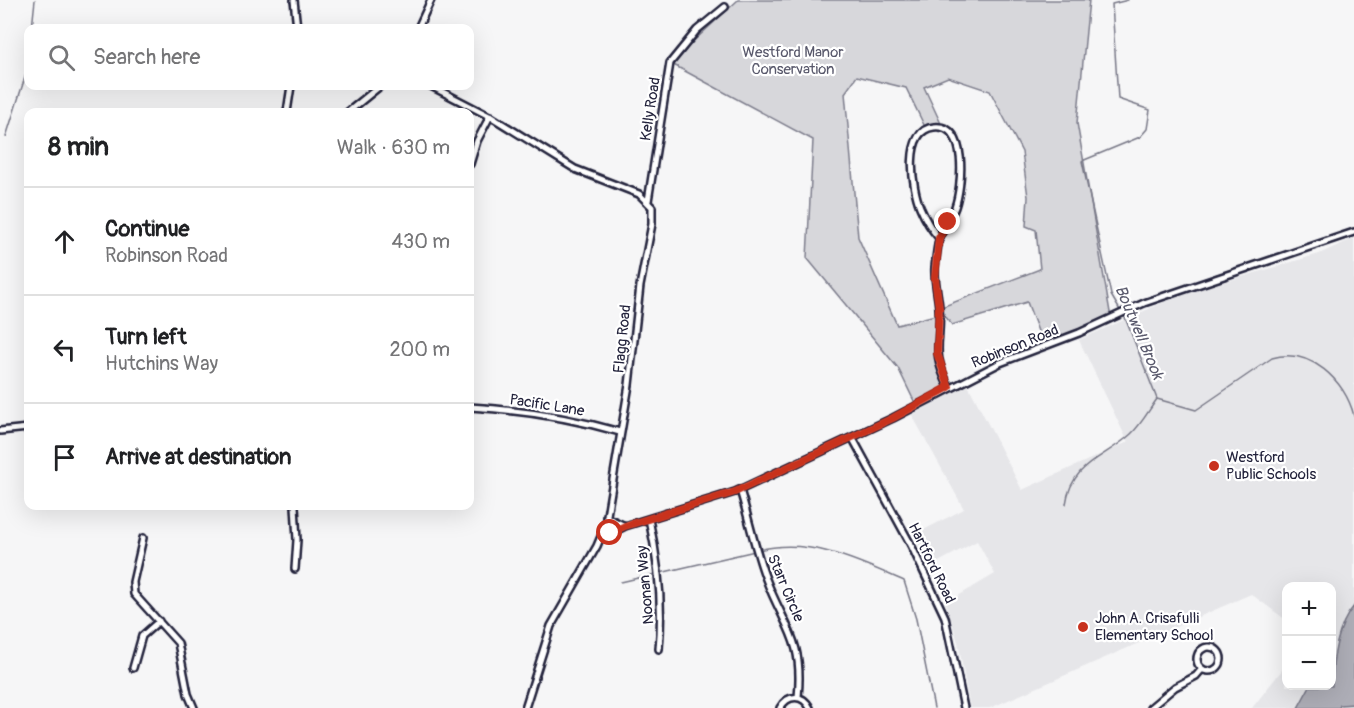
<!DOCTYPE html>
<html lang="en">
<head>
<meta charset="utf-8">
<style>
	body { margin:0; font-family:Pangolin,sans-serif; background:#f6f6f6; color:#202124 }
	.controls { position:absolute; right:18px; bottom:18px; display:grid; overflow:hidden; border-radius:12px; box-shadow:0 6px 24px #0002 }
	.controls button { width:54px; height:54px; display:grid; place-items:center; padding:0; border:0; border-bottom:2px solid #e0e0e0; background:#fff; color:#202124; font:30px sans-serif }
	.stop { position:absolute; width:18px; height:18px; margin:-14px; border:4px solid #c8321e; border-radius:50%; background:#fff }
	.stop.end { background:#c8321e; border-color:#fff; box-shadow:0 2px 6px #0008 }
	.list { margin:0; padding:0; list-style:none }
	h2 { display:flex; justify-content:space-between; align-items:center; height:78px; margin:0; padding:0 24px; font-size:26px }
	h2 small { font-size:20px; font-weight:400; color:#757577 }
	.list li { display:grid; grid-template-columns:39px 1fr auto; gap:18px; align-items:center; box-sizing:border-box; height:108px; padding:0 24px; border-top:2px solid #e0e0e0 }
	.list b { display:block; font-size:22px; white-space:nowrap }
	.list p { margin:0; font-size:20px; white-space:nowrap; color:#757577 }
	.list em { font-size:20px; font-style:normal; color:#757577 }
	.icon { flex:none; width:33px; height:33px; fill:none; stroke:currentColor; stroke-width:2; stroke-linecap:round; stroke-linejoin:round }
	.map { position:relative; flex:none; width:1354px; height:708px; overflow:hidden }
	.search { position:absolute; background:#fff; box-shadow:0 6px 24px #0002; left:24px; top:24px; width:450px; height:66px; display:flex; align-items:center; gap:15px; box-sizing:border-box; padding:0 21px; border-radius:12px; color:#757577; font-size:22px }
	.panel { position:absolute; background:#fff; box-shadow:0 6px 24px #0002; left:24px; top:108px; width:450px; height:402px; border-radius:12px }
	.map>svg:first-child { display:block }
</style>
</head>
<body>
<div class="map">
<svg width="1354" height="708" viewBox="0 0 1354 708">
	<rect width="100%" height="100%" fill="#f6f6f7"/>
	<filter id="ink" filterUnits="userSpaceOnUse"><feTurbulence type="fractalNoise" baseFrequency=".0167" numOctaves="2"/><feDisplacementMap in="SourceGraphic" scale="12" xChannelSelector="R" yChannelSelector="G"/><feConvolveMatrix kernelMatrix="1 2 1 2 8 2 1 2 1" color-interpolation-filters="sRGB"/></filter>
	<g filter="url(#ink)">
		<path fill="#e6e6e9" d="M1354,238v470h-102l34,-43v21h46v-100h-46v34l-35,-26 -261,114h-20l-12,-66 -12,-39 49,-29 -18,-33 -46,25 -17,-31 50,-26 -52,-94 56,-30 54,105 106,-48 -49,-102 101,-45 139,-41z"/>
		<path fill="#d7d7db" stroke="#7c7c8b" stroke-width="1.5" d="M738,0h351l-12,123 34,195 -67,29 -17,-45 -75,23 -13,-17 101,-39 -4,-39 -10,-4 2,-29 -6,-45 -32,-61 -42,-14 -24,10 19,41 -17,1 -20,-41 -49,-12 -12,17 13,144 39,88 42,-11 -1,43 11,30 -33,18 -18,-37 -91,-110 6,-118 -143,-77z"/>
		<path fill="#aeaeb7" stroke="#767685" stroke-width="1.5" d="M1354,606v98l-14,1 -1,3h-41l12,-22h22c0,-25 5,-61 22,-80z"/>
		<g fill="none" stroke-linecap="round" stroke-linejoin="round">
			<path stroke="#767685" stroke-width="1.5" d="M32,28l3,-28
				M6,137l22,-69
				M1121,312l-10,-17 -29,-134 58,-24 7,-8 3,-19 -32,-11 -6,-95 16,-4
				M1124,315l33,84 39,11 76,-52c38,-11 73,22 82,58
				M1066,504c6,-42 38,-45 65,-70 10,-9 18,-24 26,-35
				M759,550c50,-13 100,11 145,31l12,38 18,89
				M660,573l95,-22
				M621,582l34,-8"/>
			<g stroke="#22223b" stroke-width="10">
				<path id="minor" d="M294,0l3,28
					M418,28l13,-28
					M431,86l62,32 82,51 64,25 13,13v17l-12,62 -11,99 -24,142 -8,19 -46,80 -26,82
					M287,112l4,-26
					M348,112l32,-26
					M470,164l7,-23 13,-25
					M648,201l22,-138 27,-33 28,-23
					M939,238c-8,-9 -14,-19 -19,-31 -8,-19 -17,-77 14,-80 35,-4 28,60 21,80 -4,11 -13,21 -16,33 -2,8 -3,18 -4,27 -1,14 3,27 4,41 3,35 -9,42 10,79
					M470,407c50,3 102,11 150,25
					M0,431l28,-3
					M852,437l59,108 34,72 19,91
					M740,490c9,29 15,60 26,89 18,48 38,60 32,118
					M606,517l19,9
					M649,519c9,41 14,88 10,130
					M143,538l-10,44 1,12 44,49 10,51 6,14
					M600,539l25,-13 110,-34 158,-74 107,-55 79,-30 65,-30 210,-71
					M295,569l2,-29 -2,-34
					M1197 659a12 12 0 1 1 24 0a12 12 0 1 1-24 0Z
					M133,668l9,-32 17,-15
					M780,708c8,-14 23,-14 30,0
					M1150,708l25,-21 21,-11 6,-7"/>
			</g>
			<use href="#minor" stroke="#fff" stroke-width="5"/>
		</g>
	</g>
	<g fill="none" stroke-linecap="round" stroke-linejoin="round" filter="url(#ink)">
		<path stroke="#c8321e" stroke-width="8" d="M610,533l15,-7 110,-34 158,-74 56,-31 -12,-34 2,-45 -4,-30 4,-40 9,-16"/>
	</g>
	<g fill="#c8321e" stroke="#fff" stroke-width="2">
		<circle cx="1214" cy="466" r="6"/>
		<circle cx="1083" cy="627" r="6"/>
	</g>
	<g text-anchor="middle" stroke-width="4.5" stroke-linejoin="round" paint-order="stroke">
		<g font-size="15" fill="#58586b" stroke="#fff">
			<text x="793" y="57">Westford Manor<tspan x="793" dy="17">Conservation</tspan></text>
		</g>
		<g font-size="15" fill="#22223b" stroke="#fff">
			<text transform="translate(650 109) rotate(-81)" y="5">Kelly Road</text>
			<text transform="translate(622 339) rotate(-84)" y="5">Flagg Road</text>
			<text transform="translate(1015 346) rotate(-22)" y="5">Robinson Road</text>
			<text transform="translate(547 405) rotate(9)" y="5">Pacific Lane</text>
			<text transform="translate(932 563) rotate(64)" y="5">Hartford Road</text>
			<text transform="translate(645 585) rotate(-95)" y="5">Noonan Way</text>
			<text transform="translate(786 588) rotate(67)" y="5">Starr Circle</text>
		</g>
		<g font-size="15" fill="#22223b" stroke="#fff" text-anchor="start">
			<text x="1226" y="462">Westford<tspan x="1226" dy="17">Public Schools</tspan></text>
			<text x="1095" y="623">John A. Crisafulli<tspan x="1095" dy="17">Elementary School</tspan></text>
		</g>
		<g font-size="16" font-style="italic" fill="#5a5a6d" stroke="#fff">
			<text transform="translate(1140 332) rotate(67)" y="6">Boutwell Brook</text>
		</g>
	</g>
</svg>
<div class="controls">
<button>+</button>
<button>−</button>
</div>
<div class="stop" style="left:610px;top:533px"></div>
<div class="stop end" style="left:948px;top:222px"></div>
<div class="search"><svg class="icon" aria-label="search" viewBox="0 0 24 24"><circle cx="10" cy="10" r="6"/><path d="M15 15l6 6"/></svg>Search here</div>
<section class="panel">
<h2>8 min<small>Walk · 630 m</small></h2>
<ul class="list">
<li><svg class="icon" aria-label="ahead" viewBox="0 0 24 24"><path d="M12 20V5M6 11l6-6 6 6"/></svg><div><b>Continue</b><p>Robinson Road</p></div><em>430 m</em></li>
<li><svg class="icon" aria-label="left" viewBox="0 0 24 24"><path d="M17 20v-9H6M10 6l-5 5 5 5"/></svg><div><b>Turn left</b><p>Hutchins Way</p></div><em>200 m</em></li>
<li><svg class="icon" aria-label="arrive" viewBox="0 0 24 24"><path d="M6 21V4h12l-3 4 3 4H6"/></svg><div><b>Arrive at destination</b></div></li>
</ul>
</section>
</div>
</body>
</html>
